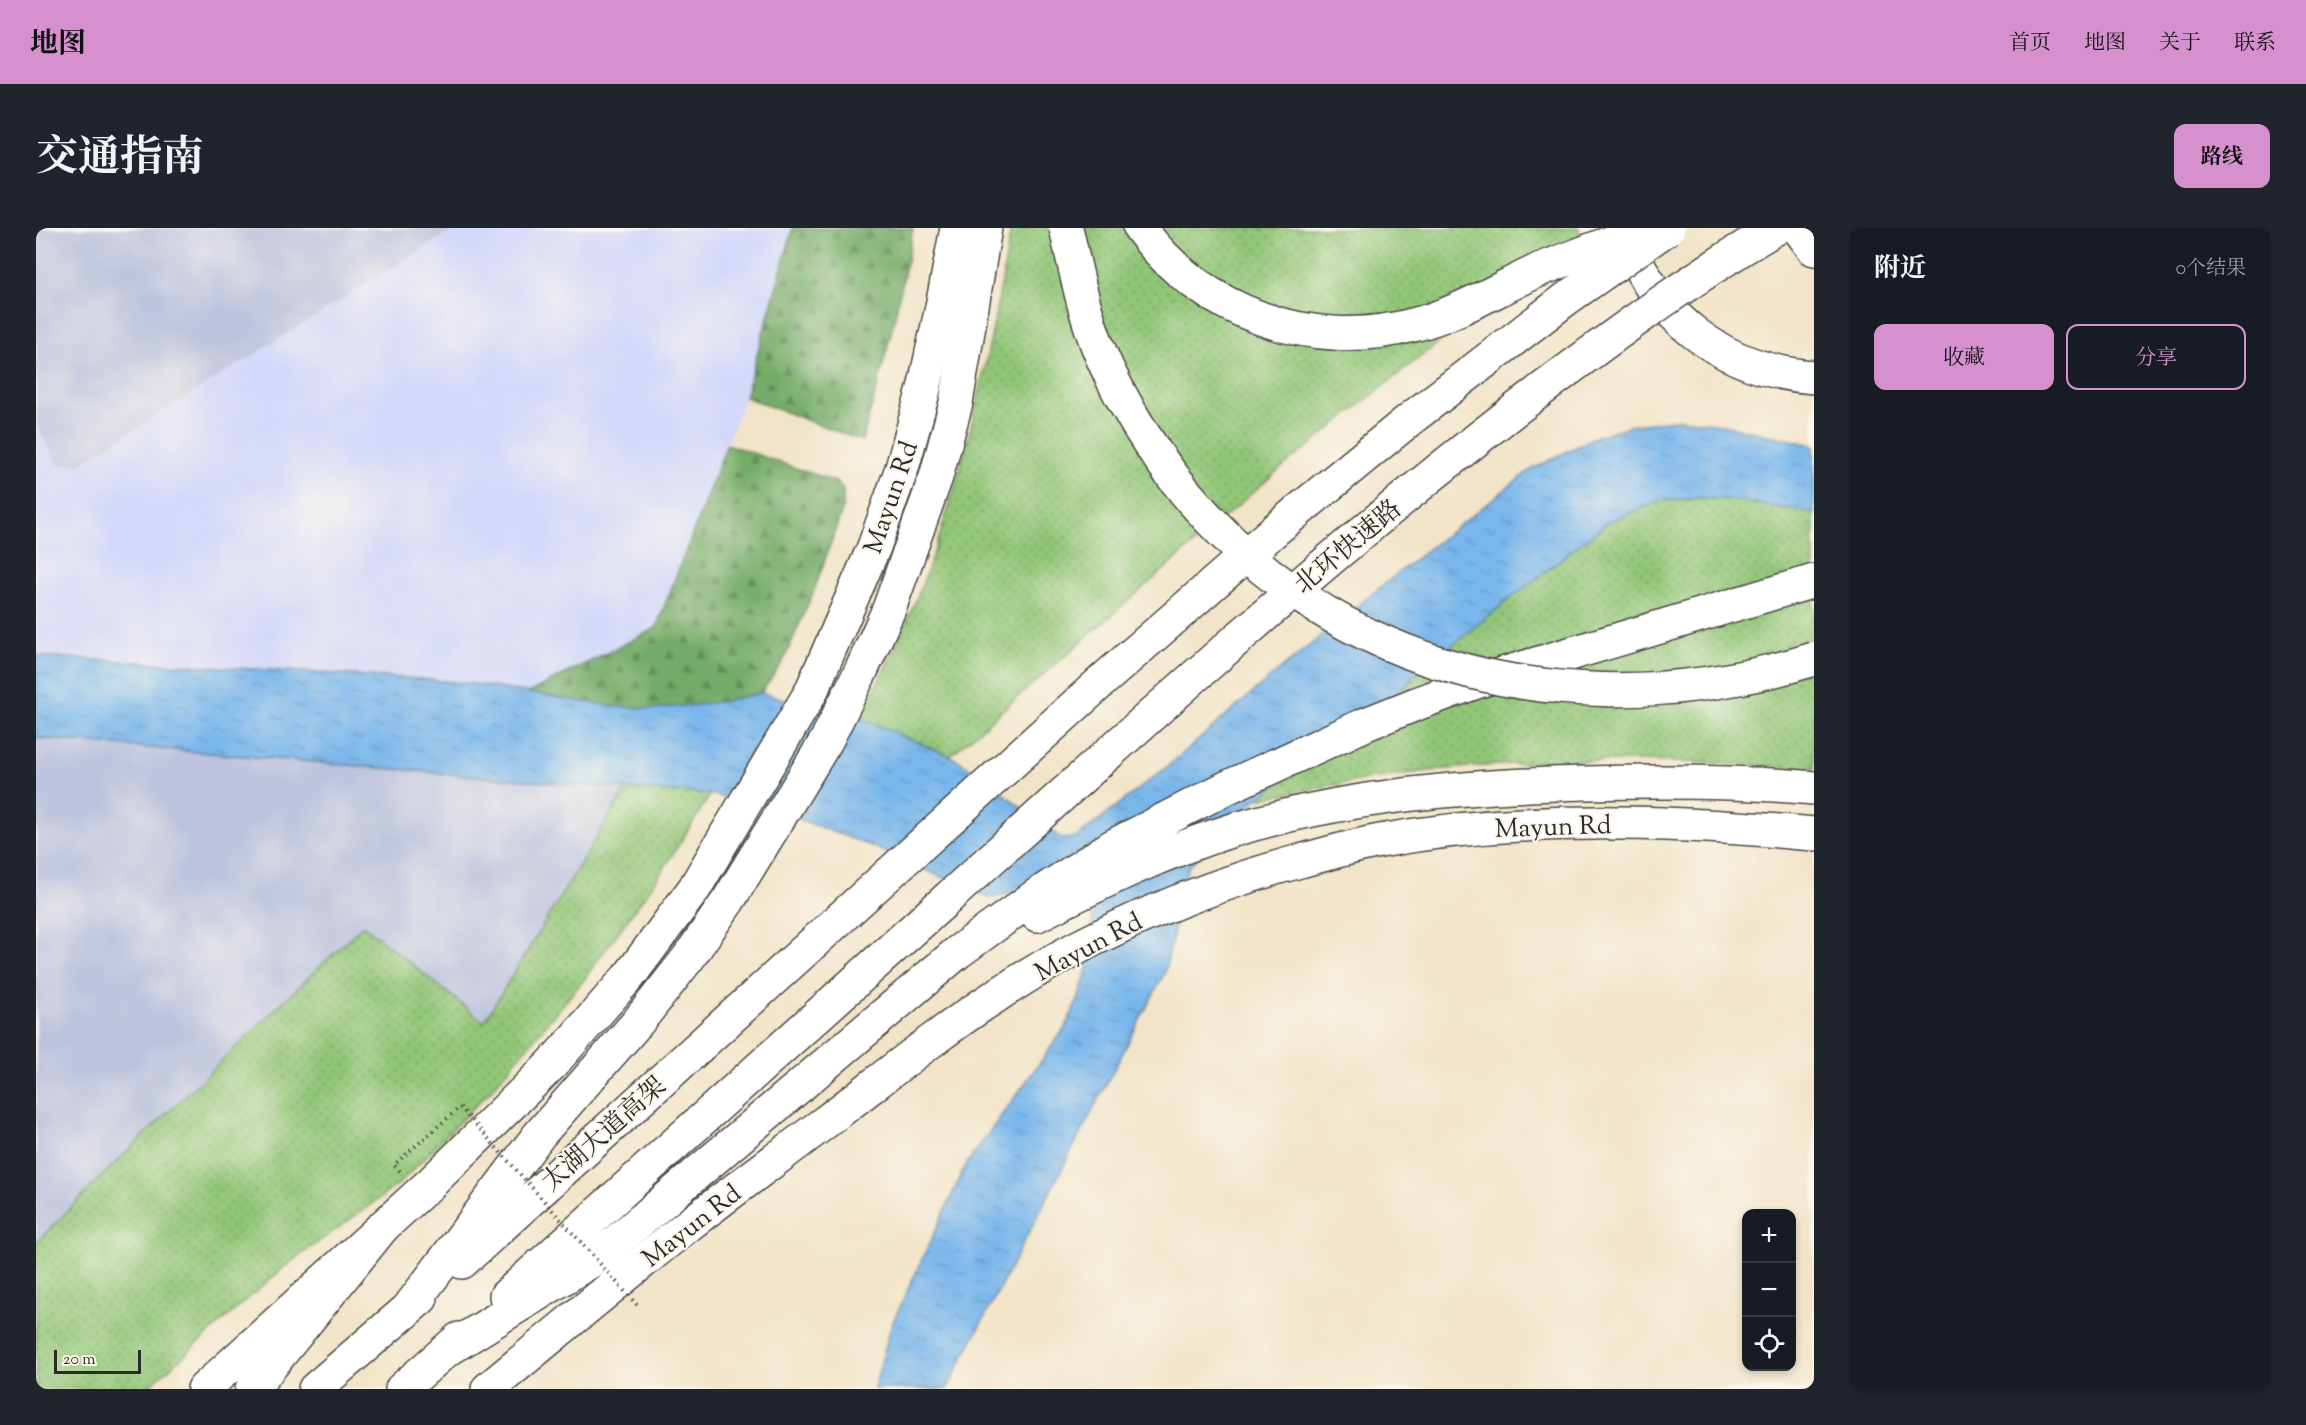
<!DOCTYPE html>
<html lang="zh">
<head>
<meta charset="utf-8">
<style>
	body { margin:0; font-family:"Sorts Mill Goudy","Noto Serif SC",serif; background:#20242c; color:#f1f3f6 }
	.controls { position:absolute; right:18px; bottom:18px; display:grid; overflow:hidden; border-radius:12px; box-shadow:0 3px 9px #0003 }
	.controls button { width:54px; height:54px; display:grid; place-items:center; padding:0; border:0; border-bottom:2px solid #363941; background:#171b24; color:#f1f3f6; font:30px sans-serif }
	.scale { position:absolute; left:18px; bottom:15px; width:87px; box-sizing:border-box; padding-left:6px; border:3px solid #2b2b2b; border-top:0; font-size:16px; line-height:21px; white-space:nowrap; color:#2b2b2b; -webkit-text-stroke:4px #fbf7ec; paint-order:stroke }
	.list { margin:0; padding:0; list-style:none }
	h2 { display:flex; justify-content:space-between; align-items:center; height:78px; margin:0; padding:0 24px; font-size:26px }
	h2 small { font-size:20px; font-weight:400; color:#9ea1a6 }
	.actions { display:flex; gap:12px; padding:18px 24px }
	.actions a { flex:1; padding:14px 0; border:2px solid #d690ce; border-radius:12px; text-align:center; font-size:21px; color:#d690ce }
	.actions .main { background:#d690ce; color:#111 }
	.icon { flex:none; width:33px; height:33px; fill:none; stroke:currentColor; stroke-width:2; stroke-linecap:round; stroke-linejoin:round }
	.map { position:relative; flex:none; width:1778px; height:1161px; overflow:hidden; border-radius:12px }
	header { display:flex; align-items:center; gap:36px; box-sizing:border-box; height:84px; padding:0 30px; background:#d690ce; color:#111 }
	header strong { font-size:28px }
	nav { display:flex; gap:33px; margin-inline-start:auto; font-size:21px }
	.intro { display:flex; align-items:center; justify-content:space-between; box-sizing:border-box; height:144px; padding:0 36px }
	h1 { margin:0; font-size:42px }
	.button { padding:15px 27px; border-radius:12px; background:#d690ce; color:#111; font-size:21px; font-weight:700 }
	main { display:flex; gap:36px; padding:0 36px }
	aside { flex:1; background:#171b24; border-radius:12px; box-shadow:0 3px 9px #0003 }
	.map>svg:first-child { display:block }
</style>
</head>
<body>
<header>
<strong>地图</strong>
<nav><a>首页</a><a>地图</a><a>关于</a><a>联系</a></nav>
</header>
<div class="intro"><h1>交通指南</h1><a class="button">路线</a></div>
<main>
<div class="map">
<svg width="1778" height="1161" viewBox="0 0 1778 1161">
	<defs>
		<pattern id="forest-firs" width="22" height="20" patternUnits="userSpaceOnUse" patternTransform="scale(1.5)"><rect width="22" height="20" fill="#75ab68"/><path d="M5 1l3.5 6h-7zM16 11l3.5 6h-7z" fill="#608b56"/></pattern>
		<pattern id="park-dots" width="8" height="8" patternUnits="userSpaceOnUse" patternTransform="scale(1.5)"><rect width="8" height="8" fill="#92c677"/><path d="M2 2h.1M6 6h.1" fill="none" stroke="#77a162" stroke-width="1.8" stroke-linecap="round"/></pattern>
		<pattern id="water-ripples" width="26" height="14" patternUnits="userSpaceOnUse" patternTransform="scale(1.5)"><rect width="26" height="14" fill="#78b6eb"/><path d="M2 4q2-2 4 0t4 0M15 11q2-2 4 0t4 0" fill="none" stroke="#6394bf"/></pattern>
	</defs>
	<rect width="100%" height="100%" fill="#fbf7ec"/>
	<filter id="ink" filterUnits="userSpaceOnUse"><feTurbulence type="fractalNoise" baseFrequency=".0167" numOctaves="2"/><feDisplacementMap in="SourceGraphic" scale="12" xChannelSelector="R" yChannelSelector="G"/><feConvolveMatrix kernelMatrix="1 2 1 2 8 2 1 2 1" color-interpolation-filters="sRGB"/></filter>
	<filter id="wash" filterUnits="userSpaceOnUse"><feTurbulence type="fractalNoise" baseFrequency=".008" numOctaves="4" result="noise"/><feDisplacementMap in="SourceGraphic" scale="24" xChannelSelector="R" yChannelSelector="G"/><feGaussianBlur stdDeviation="1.35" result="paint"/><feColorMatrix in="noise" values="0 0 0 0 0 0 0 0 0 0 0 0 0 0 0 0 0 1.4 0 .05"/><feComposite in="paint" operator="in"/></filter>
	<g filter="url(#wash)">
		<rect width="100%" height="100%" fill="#f2e4c8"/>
		<path fill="#d4d8f9" d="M420,0h337l-48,169 -89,231 -128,65 -61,-10 -49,-4 -382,-23v-233l21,40 21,2z"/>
		<path fill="#bdc3de" d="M0,0h420l-378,237 -21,-1 -21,-41z
			M0,510l590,51 -142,233 -448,221z"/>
		<path fill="url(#forest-firs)" stroke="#506b4a" stroke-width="1.5" d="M757,0h120c-13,73 -30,142 -51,213l-117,-44z
			M691,216l109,38 7,8v18l-28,80 -31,72 -23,33c-35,8 -72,17 -109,16 -42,0 -83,-9 -124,-16l128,-65z"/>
		<path fill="url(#park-dots)" stroke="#5e7851" stroke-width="1.5" d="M975,0h568l4,26 -105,63 -33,21 -44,34 -127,102 -324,282 -90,-38c24,-49 50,-98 68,-149 40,-110 64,-226 83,-341z
			M1664,270l25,1 89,14v256c-115,-8 -231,-12 -346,-2 -71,6 -141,19 -211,32l72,-50 144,-121 135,-106 52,-21z
			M590,561l85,5 -54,85 -75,103 -90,107 -93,95 -116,84 -137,121h-110v-146l68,-69 259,-249 121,97z"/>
		<path fill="url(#water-ripples)" stroke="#52708b" stroke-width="1.5" d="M1645,191l33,4 100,22v68l-89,-14 -25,-1 -40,3 -52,21 -135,106 -144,121 -72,50 -30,26 -40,44 -22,103 -218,417h-73l17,-63 76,-163 98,-135 13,-28 8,-26 6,-55 -2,-74 -78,48 -23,5 -118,-52 -102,-38 -58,-14 -85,-5 -590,-51v-82l382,23 49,4 143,23 43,3 68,-7 40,-9 99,25 90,38 21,12 91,71 15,-2 91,-71 96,-83 136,-112 129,-100 68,-35 32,-10z"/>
	</g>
	<g filter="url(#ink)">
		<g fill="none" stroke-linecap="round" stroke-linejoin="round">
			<g stroke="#494743" stroke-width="36">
				<path id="primary" d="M1587,0c29,88 98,142 191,149
					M168,1161l227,-206 121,-119 78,-89 64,-86 117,-197 63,-145 28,-79 22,-79 18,-82 15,-79
					M452,1161c66,-54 131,-109 198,-162 45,-35 92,-69 138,-104 57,-43 114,-90 175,-129 92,-61 195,-104 301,-133 26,-7 53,-15 80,-20 143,-26 290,-20 434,-7"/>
			</g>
			<g stroke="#494743" stroke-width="36">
				<path id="trunk" d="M1104,0c61,85 172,124 273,97 44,-11 85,-36 126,-55
					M1762,0l16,21
					M1001,687c63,-32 128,-64 196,-85 115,-35 235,-44 354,-47 76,-2 152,-2 227,5
					M426,1034l427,-388
					M470,1068l441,-397
					M369,1085l134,-178 99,-113 51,-65 39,-56 98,-160 36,-72 27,-60 47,-132 20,-74 29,-175
					M408,1124l155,-96 359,-304 79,-57 74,-48 117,-60 138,-63 50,-20 63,-23 335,-100
					M216,1161l130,-161
					M279,1161l106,-91
					M366,1161l57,-50"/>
			</g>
			<path stroke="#494743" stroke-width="4" stroke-dasharray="1.5 4.5" stroke-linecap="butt" d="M364,943l-6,-6 66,-58"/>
			<use href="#primary" stroke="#fff" stroke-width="33"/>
			<use href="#trunk" stroke="#fff" stroke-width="33"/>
			<g stroke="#494743" stroke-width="36" stroke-linecap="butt">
				<path id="trunk-bridge" d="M1030,0c11,48 20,97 42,142 130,274 423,377 706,289
					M1503,42l104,-40
					M853,646l213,-193 174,-152 133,-109 157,-121 102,-71
					M911,671c186,-168 370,-337 569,-490 84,-64 169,-127 260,-181"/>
			</g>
			<path stroke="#494743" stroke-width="4" stroke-dasharray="1.5 4.5" stroke-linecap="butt" d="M424,879l177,198"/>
			<use href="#trunk-bridge" stroke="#fff" stroke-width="33"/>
		</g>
	</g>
	<g text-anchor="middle" stroke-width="4.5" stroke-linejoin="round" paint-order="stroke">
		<g font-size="26" fill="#2b2b2b" stroke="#fbf7ec">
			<text transform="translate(854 269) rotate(-71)" y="9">Mayun Rd</text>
			<text transform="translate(1311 318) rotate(-40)" y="9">北环快速路</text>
			<text transform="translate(1517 598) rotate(-2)" y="9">Mayun Rd</text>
			<text transform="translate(1052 718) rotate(-28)" y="9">Mayun Rd</text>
			<text transform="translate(567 905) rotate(-42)" y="9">太湖大道高架</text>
			<text transform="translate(655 997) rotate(-38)" y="9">Mayun Rd</text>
		</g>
	</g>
</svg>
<div class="controls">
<button>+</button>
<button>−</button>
<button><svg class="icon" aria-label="locate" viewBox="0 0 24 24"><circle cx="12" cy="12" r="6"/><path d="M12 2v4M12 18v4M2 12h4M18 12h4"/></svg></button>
</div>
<div class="scale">20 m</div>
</div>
<aside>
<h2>附近<small>0个结果</small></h2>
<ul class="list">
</ul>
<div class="actions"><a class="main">收藏</a><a>分享</a></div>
</aside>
</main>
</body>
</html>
